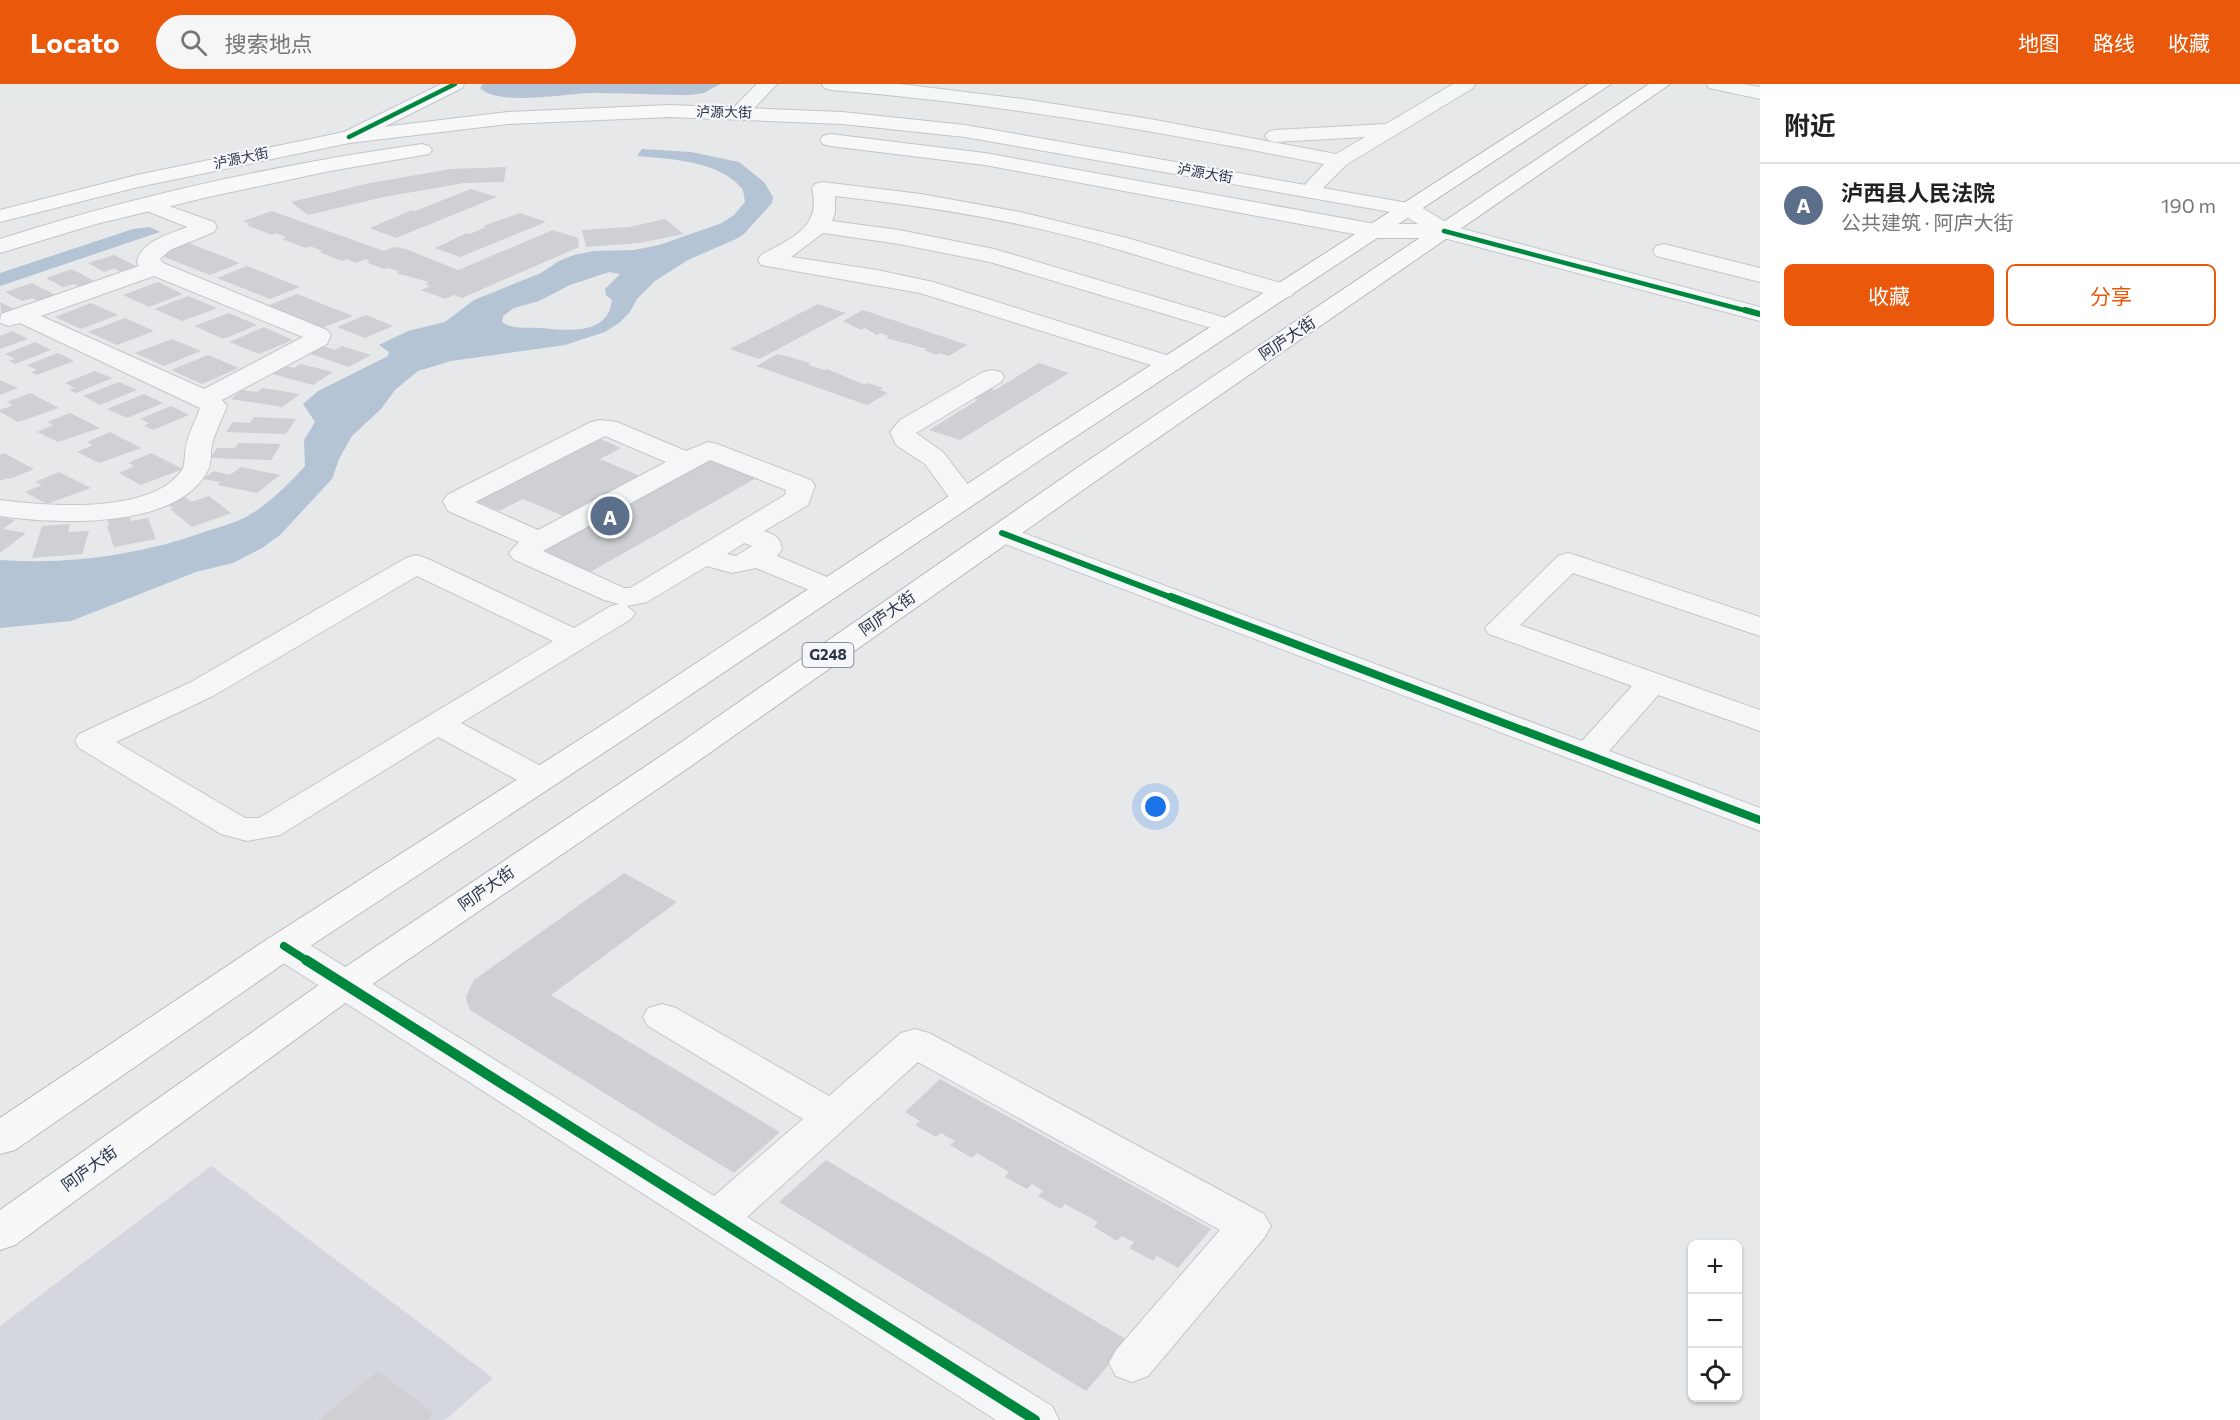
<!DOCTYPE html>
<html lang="zh">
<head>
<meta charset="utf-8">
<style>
	body { margin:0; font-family:Commissioner,"Noto Sans SC",sans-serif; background:#f6f6f6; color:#222 }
	.controls { position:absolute; right:18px; bottom:18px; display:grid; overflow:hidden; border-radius:9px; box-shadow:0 2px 4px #0004 }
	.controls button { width:54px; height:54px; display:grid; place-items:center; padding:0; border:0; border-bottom:2px solid #e0e0e0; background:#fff; color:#222; font:30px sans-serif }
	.you { position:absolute; left:1156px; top:723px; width:21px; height:21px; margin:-15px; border:4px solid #fff; border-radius:50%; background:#1a73e8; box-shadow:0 0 0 9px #1a73e833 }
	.badge { display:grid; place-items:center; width:39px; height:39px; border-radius:50%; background:#ea580c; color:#fff; font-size:20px; font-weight:700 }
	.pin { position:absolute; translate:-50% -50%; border:3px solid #fff; box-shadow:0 2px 6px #0006 }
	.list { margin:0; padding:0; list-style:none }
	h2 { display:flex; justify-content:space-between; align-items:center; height:78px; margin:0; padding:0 24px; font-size:26px }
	h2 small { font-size:20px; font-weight:400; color:#767676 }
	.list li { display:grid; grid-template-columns:39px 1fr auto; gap:18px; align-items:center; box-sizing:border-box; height:84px; padding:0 24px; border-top:2px solid #e0e0e0 }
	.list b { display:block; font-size:22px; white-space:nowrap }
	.list p { margin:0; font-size:20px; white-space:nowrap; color:#767676 }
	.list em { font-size:20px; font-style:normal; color:#767676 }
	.actions { display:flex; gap:12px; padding:18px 24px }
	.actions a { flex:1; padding:14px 0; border:2px solid #ea580c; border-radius:9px; text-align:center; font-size:21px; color:#ea580c }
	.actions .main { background:#ea580c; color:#fff }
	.icon { flex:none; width:33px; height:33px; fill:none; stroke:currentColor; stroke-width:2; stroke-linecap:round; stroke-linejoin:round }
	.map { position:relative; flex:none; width:1760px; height:1336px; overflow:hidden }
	header { display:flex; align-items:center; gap:36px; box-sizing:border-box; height:84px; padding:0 30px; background:#ea580c; color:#fff }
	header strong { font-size:28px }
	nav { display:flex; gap:33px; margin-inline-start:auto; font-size:21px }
	.search { width:420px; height:54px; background:#f6f6f6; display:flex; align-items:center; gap:15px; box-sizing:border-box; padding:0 21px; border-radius:33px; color:#767676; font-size:22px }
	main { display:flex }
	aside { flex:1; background:#fff }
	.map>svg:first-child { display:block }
</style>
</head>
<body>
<header>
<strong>Locato</strong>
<div class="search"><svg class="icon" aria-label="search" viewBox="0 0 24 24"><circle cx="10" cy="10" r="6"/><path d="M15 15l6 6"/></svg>搜索地点</div>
<nav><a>地图</a><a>路线</a><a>收藏</a></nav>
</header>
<main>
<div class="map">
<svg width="1760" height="1336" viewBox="0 0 1760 1336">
	<rect width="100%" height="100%" fill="#e6e8ea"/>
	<path fill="#d4d7dd" d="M211,1082l282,212 -48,42h-445v-94z"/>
	<path fill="#b4c4d5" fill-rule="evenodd" d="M483,0h237l-16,9 -14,2c-33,0 -65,-2 -97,-2 -27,0 -94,14 -113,-5z
		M642,65l49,3 48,10 25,20 9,15 -1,6 -28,31 -8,5 -48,21 -33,21 -18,18 -7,13 -11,11 -14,9 -40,13 -114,16 -33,10 -23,19 -14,19 -29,27 -13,23 -7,20 -52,56 -18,13 -29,15 -37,9 -125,49 -71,7v-68c70,5 141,-5 207,-29 13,-4 27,-8 39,-14 19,-10 45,-35 59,-51l-1,-26 11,-18 -12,-18 15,-13 70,-35 1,-4 -10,-7 29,-14 37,-9 29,-22 67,-27 18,-12 15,-6 20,-4 40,-1 25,-5 63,-22 12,-8 11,-13 -2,-12c-22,-29 -72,-31 -106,-34zM609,188l11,2 -15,15 1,6 6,5c-4,37 -47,30 -73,28 -13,-1 -26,2 -37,-6l1,-6 11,-8 25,-7 31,-16z
		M150,143l10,5 -160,54v-13l133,-44z"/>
	<path fill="#ced0d3" d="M506,83l-2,15 -40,1 -80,14 -76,18 -17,-13 79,-19 81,-14z
		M471,105l26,8 -101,41 -26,-10 42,-18 3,1z
		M272,127l112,40 10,-4 12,2 52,21 95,-40 25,8 1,9 -117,51 -8,-3 -9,4 -24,-9 9,-4 -5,-2 4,-2 -33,-9 4,-1 -11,-4 -5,1 -18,-7 4,-1 -4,-2 -10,4 -9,-4 -5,2 -23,-9 4,-1 -13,-5 -4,2 -24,-9 4,-2 -10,-4 -4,2 -26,-10 4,-1 -7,-3z
		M520,129l26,9 -86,35 -25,-9 32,-15 3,1 16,-7 -3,-1z
		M665,135l19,15 -45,9 -53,4 -4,-17 47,-3z
		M189,159l51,20 -30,12 -51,-20z
		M114,171l26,13 -15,6 -11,-6 -10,4 -16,-9z
		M247,182l53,21 -30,12 -53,-21z
		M72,185l26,14 -15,5 -9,-4 -11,3 -17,-9z
		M158,198l25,12 -34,13 -26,-12z
		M32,199l27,14 -17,6 -10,-5 -10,3 -17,-9z
		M297,210l56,22 -31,12 -55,-22z
		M188,212l29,12 -35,13 -28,-12z
		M0,218l20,10 -18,6z
		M91,219l27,12 -37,14 -26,-12z
		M818,220l28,9 -87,46 -29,-10z
		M863,226l105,35 -20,11 -8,-3 -3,2 -13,-5 4,-1 -42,-11 3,-2 -9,-3 -3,2 -12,-7 -4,2 -18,-9z
		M229,229l28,12 -34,14 -29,-13z
		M366,231l27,11 -28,12 -28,-11z
		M125,234l29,13 -37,14 -29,-13z
		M264,243l29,13 -34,14 -30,-12z
		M12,247l16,8 -28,10v-13z
		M172,255l29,12 -37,15 -29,-13z
		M35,258l16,8 -36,14 -6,-3 6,-2 -10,-5z
		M323,262l12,4 7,-4 29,9 -22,12 -41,-14z
		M58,269l16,8 -37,14 -6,-3 6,-2 -10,-5z
		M778,270l32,9 -2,2 16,5 3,-1 38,16 3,-2 15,5 -3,2 8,3 -21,12 -111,-39z
		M208,271l31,13 -37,16 -31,-14z
		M1039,279l30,10 -109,67 -31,-10 49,-30 -8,-3 17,-10 8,3z
		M301,280l32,8 -20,13 -45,-12 13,-8 13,3z
		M95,287l17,7 -36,15 -7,-3 6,-2 -10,-5z
		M0,296l18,8 -18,7z
		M119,298l18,8 -37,15 -17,-9z
		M263,304l37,6 -18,13 -51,-8 11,-9 15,2z
		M30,309l29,15 -41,14 -18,-10v-2l13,-5 -6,-3z
		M144,310l19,9 -36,15 -20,-9z
		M171,322l18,9 -36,15 -9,-4 5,-3 -9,-4z
		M70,329l30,15 -42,14 -21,-10 16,-7 -6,-3z
		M254,333l42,2 -10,15 -60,-2 7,-10 17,1z
		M110,348l31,16 -42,15 -22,-11 16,-7 -6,-3z
		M596,353l25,11 -21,11 42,18 -76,40 -43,-18 -24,12 -25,-11z
		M238,359l43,1 -10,16 -61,-2 7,-10h18z
		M4,369l30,16 -24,10 -3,-1 -7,3v-26z
		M151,369l32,16 -42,16 -22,-12 16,-7 -7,-3z
		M711,374l47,19 -173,98 -48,-22z
		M241,383l39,8 -23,18 -40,-8 3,-3 -17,-3 11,-8 16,4z
		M59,388l32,16 -44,16 -22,-12 17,-7 -7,-3z
		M181,410l10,8 18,-6 22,17 -39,14 -22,-18 3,-1 -10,-7z
		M128,429l3,8 17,-3 8,21 -42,8 -7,-21 2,-1 -3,-8z
		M0,433l15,3 -12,9 23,4 -26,20z
		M70,440l-2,8 21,-1 -7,23 -50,4 10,-32z
		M624,789l53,29 -126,93 229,137 -46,41 -264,-163 -3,-7 -1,-7 8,-16z
		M940,995l271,150 -33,39 -21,-12 -4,5 -24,-13 5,-6 -12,-6 -5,5 -23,-14 4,-5 -33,-18 -4,5 -23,-13 5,-5 -11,-7 -5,5 -22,-12 4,-5 -32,-19 -5,5 -22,-13 5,-4 -14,-8 -5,4 -21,-12 5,-4 -15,-9z
		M826,1076l303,181 -43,50 -307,-189z
		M378,1287l56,42 -8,7h-107z"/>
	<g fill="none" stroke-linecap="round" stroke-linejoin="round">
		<g stroke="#c4c6c8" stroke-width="2">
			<path id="minor" d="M441,0h23l-2,4 -106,53h-14l-3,-4 3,-4z
				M757,0h20l-30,32h-14l-3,-4 3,-4z
				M822,0h78l123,15 127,20 186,35 29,-17 -90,5 -7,-2 -3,-4 3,-4 7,-2 111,-6 67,-40h22l-2,4 -127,77 -30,30 -7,2 -7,-2 -3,-4 25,-27c-163,-32 -327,-61 -493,-74l-7,-2z
				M1707,0h36l17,3v12l-51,-11z
				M822,98l99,12 99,18 107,26 164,48 4,5 -4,5 -8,2c-69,-17 -137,-42 -206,-60 -80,-21 -161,-33 -242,-42v17l-3,8 67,9 95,19 242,72 4,5 -4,5 -8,2 -238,-71 -91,-18 -76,-11 -32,24 86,13 56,12 246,77 3,5 -3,5 -9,2 -250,-78 -159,-28 -3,-5 3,-5c30,-17 61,-27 51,-67l3,-4z
				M149,115l65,23 3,5 -3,5 -44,18 -10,9 3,4 164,67 4,5 -4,9 -105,56 5,6c-5,13 -12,26 -15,39 -2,9 0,19 -5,27 -32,58 -151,52 -207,44v-16c45,6 152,15 182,-30 4,-7 2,-19 5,-28 3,-11 9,-23 13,-34l-180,-85 -11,3 -9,-3 1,-9 138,-48 -2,-4c4,-21 33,-28 50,-35l-45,-18 -4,-4 4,-4zM154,192l149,61 -99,52 -163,-73z
				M1444,140l316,83v14l-324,-85 -3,-5 3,-5z
				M1664,160l96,24v14l-104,-26 -3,-5 3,-5z
				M992,286l9,2 3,5 -3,5 -85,51 27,19 35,46 -4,6 -10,2 -10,-2 -29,-40 -29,-19 -6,-13 10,-12 83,-48z
				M600,336l17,2 69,29 22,-9 9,2 94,36 4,6 -7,19 -44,26c11,4 16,6 18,18l-5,7 62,26 5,6 -5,6 -10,3 -10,-3 -63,-26 -24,5 -25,-7 -60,36 -20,4 8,7 -4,6 -170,104 91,49 5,7 -5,7 -12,3 -12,-3 -90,-49 -158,98 -33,6 -26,-7 -142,-86 -4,-7 4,-7 112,-52 215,-124 10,-3 10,3 148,70 35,-21 10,-3 -15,-4 -91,-41 -4,-6 10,-11 -71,-31 -5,-10 4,-6 144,-73zM605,352l61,26 -128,68 -63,-28zM710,376l76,30 -1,5 -155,93h-6l-81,-37zM744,459l8,3 -16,10 -9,-2zM417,492l136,65 -294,177h-14l-129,-76 97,-46z
				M1002,441l580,216 50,-55 -143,-52 -4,-6 73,-72 10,-3 10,3 182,61v19l-187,-63 -53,52 240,85v21l-102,-36 -49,56 151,57v23l-768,-292 -4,-6 4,-6z
				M284,850l13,3 417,259 89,-77 -155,-93 -5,-9 5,-9 14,-4 14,4 153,88 72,-63 14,-4 14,4 335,181 7,12 -7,12 -116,138 -16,6 -16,-6 -7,-13 7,-13 104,-120 -302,-168 -171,155 305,189 7,14h-63l-725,-465 -6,-9 6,-9z"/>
		</g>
		<g stroke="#c2c5c8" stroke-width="2">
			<path id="major" d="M670,21l172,7 123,13 443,78 8,1 36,22 3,5 -3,5 -8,2h-69l-390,-73 -155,-19 -7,-2 -3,-4 3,-4 7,-2 155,19 390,71h43l-16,-10 -437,-77 -123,-13 -172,-7 -162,7 -159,19 -211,44 -138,35v-12l137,-35 212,-44 159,-19z
				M422,60l7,2 3,4 -3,4 -99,17 -122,26 -112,27 -96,29v-14c137,-44 280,-75 422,-95z"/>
		</g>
		<g stroke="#b8bbbf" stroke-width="2">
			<path id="highway" d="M1589,0h22l-568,374 -414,278 -340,224 -274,190 -15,4v-36l263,-176 344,-220 418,-276z
				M1649,0h21l-570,394 -409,288 -339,232 -337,247 -15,5v-40l326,-230 341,-228 413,-286z"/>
		</g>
		<use href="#minor" fill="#f5f6f7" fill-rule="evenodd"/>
		<use href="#major" fill="#f8f8f8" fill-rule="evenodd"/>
		<use href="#highway" fill="#f8f8f8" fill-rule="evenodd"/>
		<g stroke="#f4f6f9" stroke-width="7">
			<path id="cycleway-far3" d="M349,53l106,-53
				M1444,147l307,81"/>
		</g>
		<g stroke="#f4f6f9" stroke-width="9">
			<path id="cycleway-far2" d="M1745,226l15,4
				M1002,449l173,66"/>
		</g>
		<g stroke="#f4f6f9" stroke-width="11">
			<path id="cycleway-far1" d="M1171,513l589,223
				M284,862l25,16"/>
		</g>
		<g stroke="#f4f6f9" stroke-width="14">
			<path id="cycleway" d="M306,876l729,460"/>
		</g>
		<use href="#cycleway-far3" stroke="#00873e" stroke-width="4.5"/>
		<use href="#cycleway-far2" stroke="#00873e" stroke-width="6"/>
		<use href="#cycleway-far1" stroke="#00873e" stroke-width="8"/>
		<use href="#cycleway" stroke="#00873e" stroke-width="10"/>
	</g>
	<g text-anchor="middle" stroke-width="4.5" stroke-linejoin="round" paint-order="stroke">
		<g font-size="14" fill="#2b3445" stroke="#f4f6f9">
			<text transform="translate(724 28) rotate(1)" y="5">泸源大街</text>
			<text transform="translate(241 74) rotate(-12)" y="5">泸源大街</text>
			<text transform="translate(1205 89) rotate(10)" y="5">泸源大街</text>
		</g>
		<rect fill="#f4f6f9" stroke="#676e7b" stroke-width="1.5" x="802.5" y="559" width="51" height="24" rx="4.5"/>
		<g font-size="15" font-weight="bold" fill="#2b3445">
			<text x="828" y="576">G248</text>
		</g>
		<g font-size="16" fill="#2b3445" stroke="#f4f6f9">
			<text transform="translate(1287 254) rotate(-34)" y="6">阿庐大街</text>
			<text transform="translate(887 529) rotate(-35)" y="6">阿庐大街</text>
			<text transform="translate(486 804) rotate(-35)" y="6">阿庐大街</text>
			<text transform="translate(89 1084) rotate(-36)" y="6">阿庐大街</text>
		</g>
	</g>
</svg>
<div class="controls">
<button>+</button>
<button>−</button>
<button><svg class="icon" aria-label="locate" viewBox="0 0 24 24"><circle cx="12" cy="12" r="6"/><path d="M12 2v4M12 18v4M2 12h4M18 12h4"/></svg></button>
</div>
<div class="you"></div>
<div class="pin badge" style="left:610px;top:432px;background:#5c6f8a">A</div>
</div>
<aside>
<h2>附近<small></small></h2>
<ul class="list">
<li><span class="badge" style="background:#5c6f8a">A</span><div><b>泸西县人民法院</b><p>公共建筑 · 阿庐大街</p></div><em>190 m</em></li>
</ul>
<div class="actions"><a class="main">收藏</a><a>分享</a></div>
</aside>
</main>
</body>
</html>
